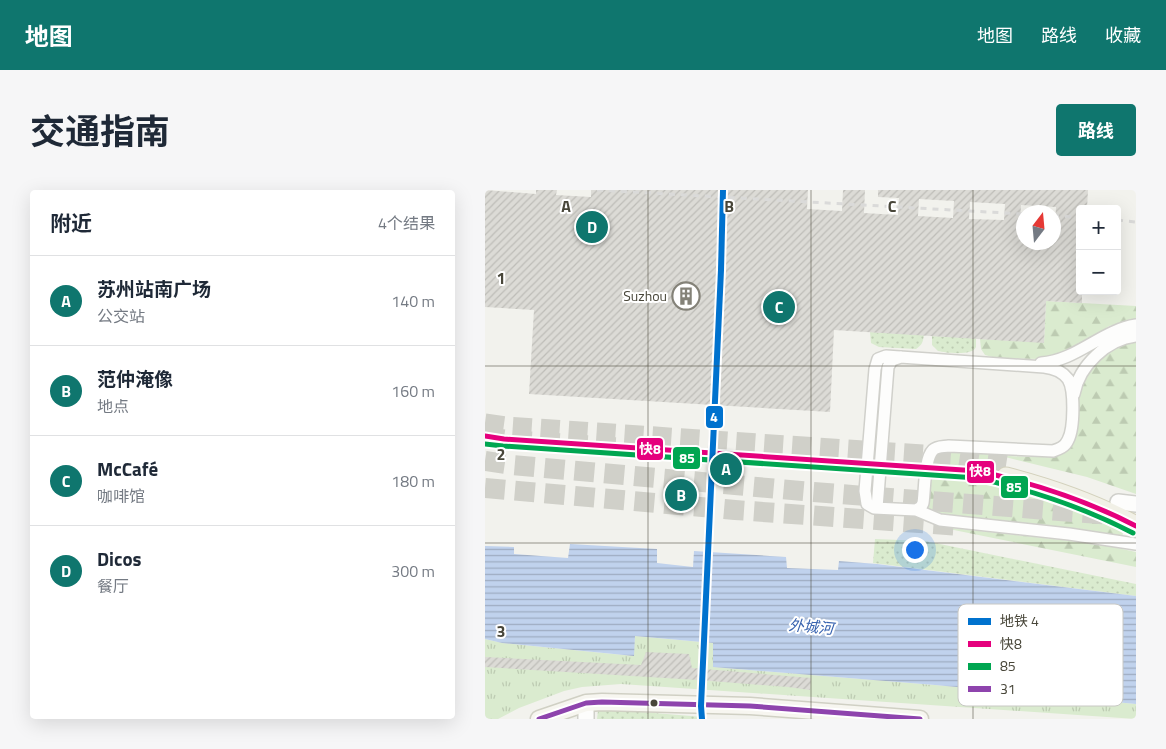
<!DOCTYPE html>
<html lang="zh">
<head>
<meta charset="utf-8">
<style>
	body { margin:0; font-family:"Titillium Web","Noto Sans SC",sans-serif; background:#f6f6f7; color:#1f2937 }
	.controls { position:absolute; right:15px; top:15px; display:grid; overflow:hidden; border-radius:5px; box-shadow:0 5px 20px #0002 }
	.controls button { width:45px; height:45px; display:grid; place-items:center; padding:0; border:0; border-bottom:1px solid #e0e1e3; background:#fff; color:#1f2937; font:25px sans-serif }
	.compass { position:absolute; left:531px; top:15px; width:45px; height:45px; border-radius:50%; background:#fff; box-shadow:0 5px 20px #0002; rotate:16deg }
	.you { position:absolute; left:429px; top:359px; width:18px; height:18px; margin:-12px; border:4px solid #fff; border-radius:50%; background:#1a73e8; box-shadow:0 0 0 8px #1a73e833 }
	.badge { display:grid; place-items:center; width:32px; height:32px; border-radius:50%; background:#0f766e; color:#fff; font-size:16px; font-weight:700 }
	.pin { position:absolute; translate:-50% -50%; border:2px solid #fff; box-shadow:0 1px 5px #0006 }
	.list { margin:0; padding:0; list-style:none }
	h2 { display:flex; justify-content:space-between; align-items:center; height:65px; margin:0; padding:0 20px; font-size:21px }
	h2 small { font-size:16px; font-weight:400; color:#747a83 }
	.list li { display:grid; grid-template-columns:32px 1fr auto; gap:15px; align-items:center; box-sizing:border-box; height:90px; padding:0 20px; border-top:1px solid #e0e1e3 }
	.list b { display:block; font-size:19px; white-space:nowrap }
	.list p { margin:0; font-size:16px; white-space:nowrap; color:#747a83 }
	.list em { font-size:16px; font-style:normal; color:#747a83 }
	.map { position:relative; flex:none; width:651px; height:529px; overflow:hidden; border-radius:5px }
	header { display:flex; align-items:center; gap:30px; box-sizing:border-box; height:70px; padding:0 25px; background:#0f766e; color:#fff }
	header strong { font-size:24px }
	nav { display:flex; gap:28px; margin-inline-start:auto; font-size:18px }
	.intro { display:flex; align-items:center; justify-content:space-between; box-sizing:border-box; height:120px; padding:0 30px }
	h1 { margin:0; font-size:35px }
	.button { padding:12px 22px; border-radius:5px; background:#0f766e; color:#fff; font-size:18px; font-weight:700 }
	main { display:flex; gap:30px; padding:0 30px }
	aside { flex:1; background:#fff; border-radius:5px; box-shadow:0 5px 20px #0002 }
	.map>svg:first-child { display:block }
</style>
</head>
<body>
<header>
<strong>地图</strong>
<nav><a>地图</a><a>路线</a><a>收藏</a></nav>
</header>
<div class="intro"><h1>交通指南</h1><a class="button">路线</a></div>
<main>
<aside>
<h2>附近<small>4个结果</small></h2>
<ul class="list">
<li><span class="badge">A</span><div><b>苏州站南广场</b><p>公交站</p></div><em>140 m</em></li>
<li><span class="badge">B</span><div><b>范仲淹像</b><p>地点</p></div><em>160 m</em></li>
<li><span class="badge">C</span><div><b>McCafé</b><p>咖啡馆</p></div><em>180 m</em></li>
<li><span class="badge">D</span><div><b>Dicos</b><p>餐厅</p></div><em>300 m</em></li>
</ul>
</aside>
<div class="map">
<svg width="651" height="529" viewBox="0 0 651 529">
	<defs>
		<pattern id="grass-dots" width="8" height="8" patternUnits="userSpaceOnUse" patternTransform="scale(1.25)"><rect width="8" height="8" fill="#daebcf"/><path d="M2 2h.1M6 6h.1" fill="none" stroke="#bdcbb2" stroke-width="1.8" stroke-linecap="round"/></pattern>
		<pattern id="forest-firs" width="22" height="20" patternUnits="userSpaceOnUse" patternTransform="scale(1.25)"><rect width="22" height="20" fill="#daebcf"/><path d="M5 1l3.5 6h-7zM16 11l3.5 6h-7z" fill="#bdcbb2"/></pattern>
		<pattern id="park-tufts" width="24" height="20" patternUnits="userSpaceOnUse" patternTransform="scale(1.25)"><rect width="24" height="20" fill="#daebcf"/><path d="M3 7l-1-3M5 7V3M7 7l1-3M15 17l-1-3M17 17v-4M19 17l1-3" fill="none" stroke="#bdcbb2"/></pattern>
		<pattern id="water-rules" width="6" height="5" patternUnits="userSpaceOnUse" patternTransform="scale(1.25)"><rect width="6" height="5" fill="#c0d2ed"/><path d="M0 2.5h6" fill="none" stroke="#9eacc1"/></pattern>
		<pattern id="building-hatch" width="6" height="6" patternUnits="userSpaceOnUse" patternTransform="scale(1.25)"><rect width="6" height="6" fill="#dcdbd6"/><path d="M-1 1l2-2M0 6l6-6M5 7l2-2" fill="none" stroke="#bebdb8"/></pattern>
	</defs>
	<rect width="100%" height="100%" fill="#f2f2ed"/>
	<path fill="url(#grass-dots)" d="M385,142l54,3c-1,7 -2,10 -8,14l-37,-2 -8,-4z
		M447,146l44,2c0,1 0,8 0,9 -3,9 -30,6 -38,4l-6,-6z
		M390,349l50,2 211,43v12l-263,-33z
		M133,520l85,7v2h-106l1,-8z"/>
	<path fill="url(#forest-firs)" d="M561,111l90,5v13l-27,7 -23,15 -24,12 -20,6 -46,-1 -11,-3 -4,-6 -1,-10 64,3z
		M651,151v153l-49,-17 -82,-20 -7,26 67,20 54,24 4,7 -2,4 -181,-22 -14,-7 5,-50 7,-6 13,-2c23,1 94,11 111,3 21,-9 10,-58 21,-78 2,-4 8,-8 11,-11 14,-14 22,-19 42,-24z
		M449,336l165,18 37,8v15z"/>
	<path fill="url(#park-tufts)" d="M150,446l78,7v24l222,18 201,19v15l-515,-35 -39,3 -18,4 -45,17 -21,11h-13v-80l17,4 131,13z"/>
	<path fill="url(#water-rules)" d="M85,354l87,5v14l36,4 1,-16 92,6 1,11 51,2 1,-9 38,3 259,32v108l-201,-19 -222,-18v-24l-78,-7 -1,20 -132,-13 -17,-4v-93l29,1v7l54,4z"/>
	<path fill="url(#building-hatch)" fill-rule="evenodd" d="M0,0l51,4v-4h21l-1,5 35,2v-7h217l-1,19 35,2 1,-21h22l-1,23 34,2 1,-17 -21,-1v-7h210l-1,19h-7v82h2v12l-36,-2 -2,42 -210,-13 -4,82 -301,-18 5,-84 -49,-3zM434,9l35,2 -1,17 -35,-2zM485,12l35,2 -1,16 -35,-1zM536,15l35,2 -1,17h-2v18h-30v-20h-3z
		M161,462l43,2 3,14 119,10 -1,12 -22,-3 -90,-7 -213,-13v-10l156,8z"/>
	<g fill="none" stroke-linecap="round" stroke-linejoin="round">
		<path stroke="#d0d0c9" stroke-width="19" stroke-dasharray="19 9" stroke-linecap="butt" d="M0,233l22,3 444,30 58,9
			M0,246l19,3 117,8"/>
		<path stroke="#d0d0c9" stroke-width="20" stroke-dasharray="20 10" stroke-linecap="butt" d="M0,271l27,4 301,27 299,23
			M0,298l250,22 226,16"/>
		<g stroke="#d0d0cb" stroke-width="14">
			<path id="minor" d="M556,173c35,-2 61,-33 95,-38
				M589,204c5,-28 33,-55 62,-58
				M392,318l11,-141 4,-7 9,-3
				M431,320l5,-3 2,-4c2,-13 1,-44 10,-53 4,-4 10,-3 16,-4l104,5c6,-2 12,-4 15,-11 6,-11 7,-50 0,-61 -6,-8 -15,-11 -24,-12l-158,-11 -8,3 -3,10 -10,122 2,13 7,4 42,2 24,10 129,14 67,10"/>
		</g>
		<g stroke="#d0d0cb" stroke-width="18">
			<path id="tertiary" d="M633,312l18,2
				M101,529v-16"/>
		</g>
		<g stroke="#d0d0c4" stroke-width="19">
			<path id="secondary" d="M54,529l47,-16 16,-1 148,4 170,13"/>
		</g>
		<g stroke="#d3d1bc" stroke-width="21">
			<path id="primary" d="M521,287c46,12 89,27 130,49"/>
		</g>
		<use href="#minor" stroke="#fdfdfc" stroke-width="11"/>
		<use href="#tertiary" stroke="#fdfdfc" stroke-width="15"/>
		<use href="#secondary" stroke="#f7f6f0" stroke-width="16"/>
		<use href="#primary" stroke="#f1f0e6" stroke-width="19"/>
		<path stroke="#dadad9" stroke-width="3" stroke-dasharray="6 6" stroke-linecap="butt" d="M112,0l426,24
			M568,26l27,1
			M632,30l19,2"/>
		<g stroke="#fff" stroke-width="9">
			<path id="bus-1" d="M0,246l19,3 474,32c55,12 108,29 158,55"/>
		</g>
		<g stroke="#fff" stroke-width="9">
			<path id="bus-2" d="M0,254l18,2 474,32c54,12 106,29 156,55"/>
		</g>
		<g stroke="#fff" stroke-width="9">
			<path id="bus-3" d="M54,529l47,-16 16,-1 148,4 170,13"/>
		</g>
		<use href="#bus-1" stroke="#e5007d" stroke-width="5"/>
		<use href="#bus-2" stroke="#00a651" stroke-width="5"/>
		<use href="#bus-3" stroke="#8e44ad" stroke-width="5"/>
		<g stroke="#fff" stroke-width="10">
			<path id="metro-1" d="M217,529l-1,-13 20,-436 2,-80"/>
		</g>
		<use href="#metro-1" stroke="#0072ce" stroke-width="6"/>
	</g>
	<path fill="none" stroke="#484639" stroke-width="1" stroke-opacity="0.55" d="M163,0v529M326,0v529M488,0v529M0,176h651M0,353h651"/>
	<defs>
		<g id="building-ring" transform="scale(1.4375)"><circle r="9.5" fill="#fff" stroke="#848278" stroke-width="1.5"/><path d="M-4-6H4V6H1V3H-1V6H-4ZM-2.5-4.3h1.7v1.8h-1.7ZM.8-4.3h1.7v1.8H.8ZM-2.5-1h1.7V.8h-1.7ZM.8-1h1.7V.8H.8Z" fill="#848278"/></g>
	</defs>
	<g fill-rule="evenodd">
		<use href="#building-ring" x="201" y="106"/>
	</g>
	<circle fill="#484639" stroke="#fff" stroke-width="2" cx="169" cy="513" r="4.5"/>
	<g text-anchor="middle" stroke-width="4" stroke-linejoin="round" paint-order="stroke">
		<g font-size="14" fill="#484639" stroke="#fff" text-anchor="end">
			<text x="182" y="111">Suzhou</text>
		</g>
		<g font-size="15" font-style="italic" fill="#3762af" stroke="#fff">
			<text transform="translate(326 437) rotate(5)" y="5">外城河</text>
		</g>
	</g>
	<rect x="473" y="414" width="165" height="102" rx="8" fill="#fff" stroke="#c8c8c4" stroke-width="1"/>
	<rect x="483" y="428" width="23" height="7" fill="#0072ce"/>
	<rect x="483" y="451" width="23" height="6" fill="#e5007d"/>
	<rect x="483" y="473" width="23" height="7" fill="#00a651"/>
	<rect x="483" y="496" width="23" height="6" fill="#8e44ad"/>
	<g font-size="14" fill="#484639">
		<text x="515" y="436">地铁 4</text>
		<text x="515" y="459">快8</text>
		<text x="515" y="481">85</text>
		<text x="515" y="504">31</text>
	</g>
	<g font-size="16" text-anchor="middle" font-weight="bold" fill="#484639" stroke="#fff" stroke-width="4" stroke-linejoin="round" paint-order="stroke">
		<text x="81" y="22">A</text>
		<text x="244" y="22">B</text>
		<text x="407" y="22">C</text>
		<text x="16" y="94">1</text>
		<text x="16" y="270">2</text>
		<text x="16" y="447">3</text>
	</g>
	<g stroke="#fff" stroke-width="2">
		<rect x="220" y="215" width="19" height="24" rx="5" fill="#0072ce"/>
		<rect x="151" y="247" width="28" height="24" rx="5" fill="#e5007d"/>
		<rect x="187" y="256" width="29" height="24" rx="5" fill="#00a651"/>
		<rect x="481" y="270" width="29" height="24" rx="5" fill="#e5007d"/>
		<rect x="515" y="285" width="29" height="24" rx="5" fill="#00a651"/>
	</g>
	<g font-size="14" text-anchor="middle" font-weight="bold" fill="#fff">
		<text x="229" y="232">4</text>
		<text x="165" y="264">快8</text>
		<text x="202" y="273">85</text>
		<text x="495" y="286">快8</text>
		<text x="529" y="302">85</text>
	</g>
</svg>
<div class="controls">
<button>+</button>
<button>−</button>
</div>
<svg class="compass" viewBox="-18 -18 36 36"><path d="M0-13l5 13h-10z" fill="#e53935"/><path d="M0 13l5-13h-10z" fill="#747a83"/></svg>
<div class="you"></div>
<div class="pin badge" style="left:241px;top:279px">A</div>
<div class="pin badge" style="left:196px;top:305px">B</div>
<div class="pin badge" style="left:294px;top:117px">C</div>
<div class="pin badge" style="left:107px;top:37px">D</div>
</div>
</main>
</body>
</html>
